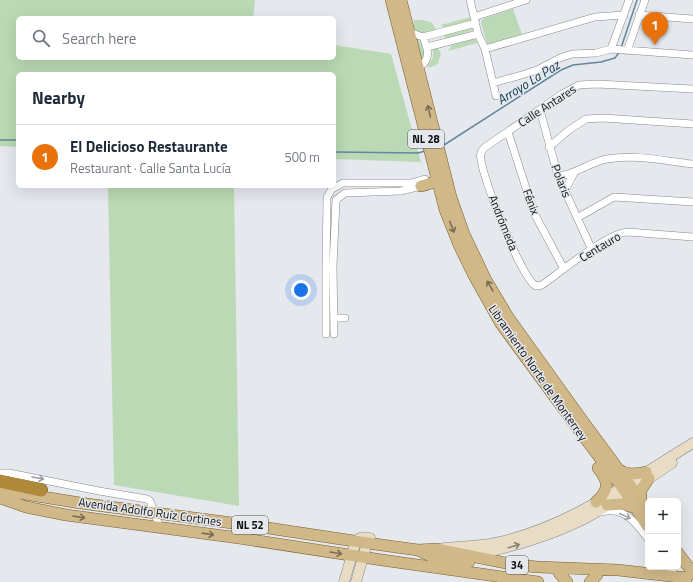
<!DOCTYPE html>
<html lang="en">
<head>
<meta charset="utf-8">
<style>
	body { margin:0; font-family:"Titillium Web",sans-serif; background:#f2f2f3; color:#1f2937 }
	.controls { position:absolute; right:12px; bottom:12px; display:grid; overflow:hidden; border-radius:6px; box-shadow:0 4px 16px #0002 }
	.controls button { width:36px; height:36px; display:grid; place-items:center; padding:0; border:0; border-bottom:1px solid #e0e1e3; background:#fff; color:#1f2937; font:20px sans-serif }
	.you { position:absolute; left:301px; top:290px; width:14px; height:14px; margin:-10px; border:3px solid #fff; border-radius:50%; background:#1a73e8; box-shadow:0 0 0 6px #1a73e833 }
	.badge { display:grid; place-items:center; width:26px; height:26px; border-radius:50%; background:#db2777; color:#fff; font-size:13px; font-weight:700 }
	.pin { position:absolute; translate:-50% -33px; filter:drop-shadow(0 1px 2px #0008) }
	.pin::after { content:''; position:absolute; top:21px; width:14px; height:12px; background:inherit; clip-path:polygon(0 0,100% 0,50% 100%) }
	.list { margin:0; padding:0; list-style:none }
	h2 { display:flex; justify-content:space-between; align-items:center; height:52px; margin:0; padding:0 16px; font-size:17px }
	h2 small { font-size:13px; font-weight:400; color:#747a83 }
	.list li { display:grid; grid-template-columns:26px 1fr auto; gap:12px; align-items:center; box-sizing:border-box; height:64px; padding:0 16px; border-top:1px solid #e0e1e3 }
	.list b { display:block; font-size:15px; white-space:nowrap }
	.list p { margin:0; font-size:13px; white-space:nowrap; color:#747a83 }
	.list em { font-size:13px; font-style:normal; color:#747a83 }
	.icon { flex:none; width:22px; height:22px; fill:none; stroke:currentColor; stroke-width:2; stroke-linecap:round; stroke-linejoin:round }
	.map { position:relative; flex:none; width:693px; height:582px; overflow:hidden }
	.search { position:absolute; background:#fff; box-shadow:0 4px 16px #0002; left:16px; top:16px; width:320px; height:44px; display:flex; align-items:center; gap:10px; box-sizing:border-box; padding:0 14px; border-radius:6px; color:#747a83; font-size:15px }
	.panel { position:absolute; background:#fff; box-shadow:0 4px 16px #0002; left:16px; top:72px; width:320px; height:116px; border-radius:6px }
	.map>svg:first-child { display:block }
</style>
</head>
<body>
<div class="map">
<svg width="693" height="582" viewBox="0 0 693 582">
	<rect width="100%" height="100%" fill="#e5e8ed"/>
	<path fill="#bbd9b4" d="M0,0h255l-2,18h-235v40h316v-13l57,9 30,108 -87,-3v-85h-316v73l-18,-1z
		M513,9l9,25 -32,10 -3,-1 -6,-20 1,-3 3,-2z
		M471,17l-1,4 -24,6h-3l-2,-2z
		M414,20h7l10,2 4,6v3l-9,4 -11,-4 -1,-4z
		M474,27v3l-28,8 -2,-1v-2z
		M416,38l6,4 4,7 -4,13z
		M473,39l3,1 1,3 -29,8 4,-6z
		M437,47l4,6 -3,11 -7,3h-4l6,-10v-9z
		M108,186h126l5,320 -125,-21z"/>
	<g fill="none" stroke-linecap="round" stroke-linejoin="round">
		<path stroke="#63879f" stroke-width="1.5" d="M621,48l16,-48
			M0,140h18
			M444,145l117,-75 12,-5 28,-3 14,-4 5,-7
			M334,152l84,1 7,-2"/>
		<g stroke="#86898d" stroke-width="8">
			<path id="street" d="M470,0l8,34 7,15 11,47
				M639,15l54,4
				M474,17l52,-17
				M407,33l2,-1 14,5c3,8 8,18 1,26 -3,3 -4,4 -9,4
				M423,37l53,-14
				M427,47l51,-13
				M485,49l110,-32 29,-2
				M611,49l18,-49
				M627,51l18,-51
				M493,83l32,-9 12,-4 23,-12 12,-4 24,-1 15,-4 82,6
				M693,89l-96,-5 -18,1 -17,9 -78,54c-3,3 -4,7 -3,11 1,18 41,121 55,127l6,-1c17,-12 67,-53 86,-53l65,5
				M540,110l18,66 34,74
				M508,132l26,81 30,56
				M549,147l20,-17 17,-11 17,-1 90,6
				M558,176c18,-1 31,-14 49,-17 28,-5 58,2 86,5
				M564,192l10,-19
				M577,218l37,-21 79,5
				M334,318h11
				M326,334v-67l1,-70 5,-8 11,-6h68l14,-4
				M334,334l-1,-68 3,-66 9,-7 56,-2 20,-5
				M0,473h9l90,18 48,8 3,2 10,27
				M601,512c24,-6 35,11 47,27
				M668,567l9,10"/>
		</g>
		<g stroke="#86898d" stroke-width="11">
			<path id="secondary" d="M444,548c16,-1 31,-2 46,-4 75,-14 139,-62 203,-101
				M471,556c39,-9 77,-19 113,-37 31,-16 59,-37 88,-56
				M344,582l12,-41 4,-3h10
				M356,582l11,-39 -1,-3 -3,-2"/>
		</g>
		<g stroke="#795f2d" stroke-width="12">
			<path id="primary" d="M391,0l54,210 14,35 14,29 28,50 83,113 38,50 26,40
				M401,0l50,197 13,37 22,46 22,37 74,103 51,69 15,23
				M421,186c8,-2 17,-4 19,-12
				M618,469c9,7 17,5 28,3
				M0,490l80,13 175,23 112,17 51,7 18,-1 80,16 22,2 80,3 69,8
				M0,498l26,9 40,8 173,23 143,22 156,22
				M596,502c14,-13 13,-20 2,-34
				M641,503v-13l8,-12
				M607,505l16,-1 13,4
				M420,551l13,6 36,5
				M678,553l15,20
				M559,573l8,9
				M590,582l7,-7"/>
		</g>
		<g stroke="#795f2d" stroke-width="14">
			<path id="highway" d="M0,481l41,9"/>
		</g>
		<use href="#street" stroke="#fff" stroke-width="7"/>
		<use href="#secondary" stroke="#e8dcc4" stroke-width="10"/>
		<use href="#primary" stroke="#d0b889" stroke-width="11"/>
		<use href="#highway" stroke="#b1893b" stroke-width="13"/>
	</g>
	<defs><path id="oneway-shaft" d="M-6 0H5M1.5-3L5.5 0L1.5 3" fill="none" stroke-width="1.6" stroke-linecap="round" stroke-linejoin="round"/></defs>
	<g stroke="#7a6d54">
		<use href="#oneway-shaft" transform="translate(429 111) rotate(-103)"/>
		<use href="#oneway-shaft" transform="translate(452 227) rotate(69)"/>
		<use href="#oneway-shaft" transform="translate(490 286) rotate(-120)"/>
		<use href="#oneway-shaft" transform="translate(79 517) rotate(8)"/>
		<use href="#oneway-shaft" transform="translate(208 534) rotate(8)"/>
		<use href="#oneway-shaft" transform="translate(336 553) rotate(9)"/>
	</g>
	<g stroke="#9fa0a1">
		<use href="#oneway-shaft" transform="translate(38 478) rotate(10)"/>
		<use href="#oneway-shaft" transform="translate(625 516) rotate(25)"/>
	</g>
	<use stroke="#878174" href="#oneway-shaft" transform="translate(514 546) rotate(-17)"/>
	<g text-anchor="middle" stroke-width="3" stroke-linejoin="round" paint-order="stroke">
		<g fill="#e5e8ed" stroke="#505254" stroke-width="1">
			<rect x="408" y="130" width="36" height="18" rx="3"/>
			<rect x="232" y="516" width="36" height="18" rx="3"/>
			<rect x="506" y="556" width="22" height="18" rx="3"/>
		</g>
		<g font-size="11" font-weight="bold" fill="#101113">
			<text x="426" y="143">NL 28</text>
			<text x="250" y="529">NL 52</text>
			<text x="517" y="569">34</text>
		</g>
		<g font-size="12" fill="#101113" stroke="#e5e8ed">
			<text transform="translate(547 106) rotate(-33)" y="4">Calle Antares</text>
			<text transform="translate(561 181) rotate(69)" y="4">Polaris</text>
			<text transform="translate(531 202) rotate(69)" y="4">Fénix</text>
			<text transform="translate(503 223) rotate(68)" y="4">Andrómeda</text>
			<text transform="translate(600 247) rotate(-31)" y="4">Centauro</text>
			<text transform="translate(538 373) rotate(55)" y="4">Libramiento Norte de Monterrey</text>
			<text transform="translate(150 512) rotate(8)" y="4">Avenida Adolfo Ruíz Cortines</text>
		</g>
		<g font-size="13" font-style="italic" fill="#0e374f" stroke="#e5e8ed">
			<text transform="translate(528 82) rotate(-32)" y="5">Arroyo La Paz</text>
		</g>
	</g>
</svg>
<div class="controls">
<button>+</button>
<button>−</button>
</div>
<div class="you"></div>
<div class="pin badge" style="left:655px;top:45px;background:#e8710a">1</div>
<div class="search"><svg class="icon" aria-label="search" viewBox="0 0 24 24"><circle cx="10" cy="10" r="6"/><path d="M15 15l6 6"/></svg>Search here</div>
<section class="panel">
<h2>Nearby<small></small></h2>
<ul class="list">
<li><span class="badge" style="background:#e8710a">1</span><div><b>El Delicioso Restaurante</b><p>Restaurant · Calle Santa Lucía</p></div><em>500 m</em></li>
</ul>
</section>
</div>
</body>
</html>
